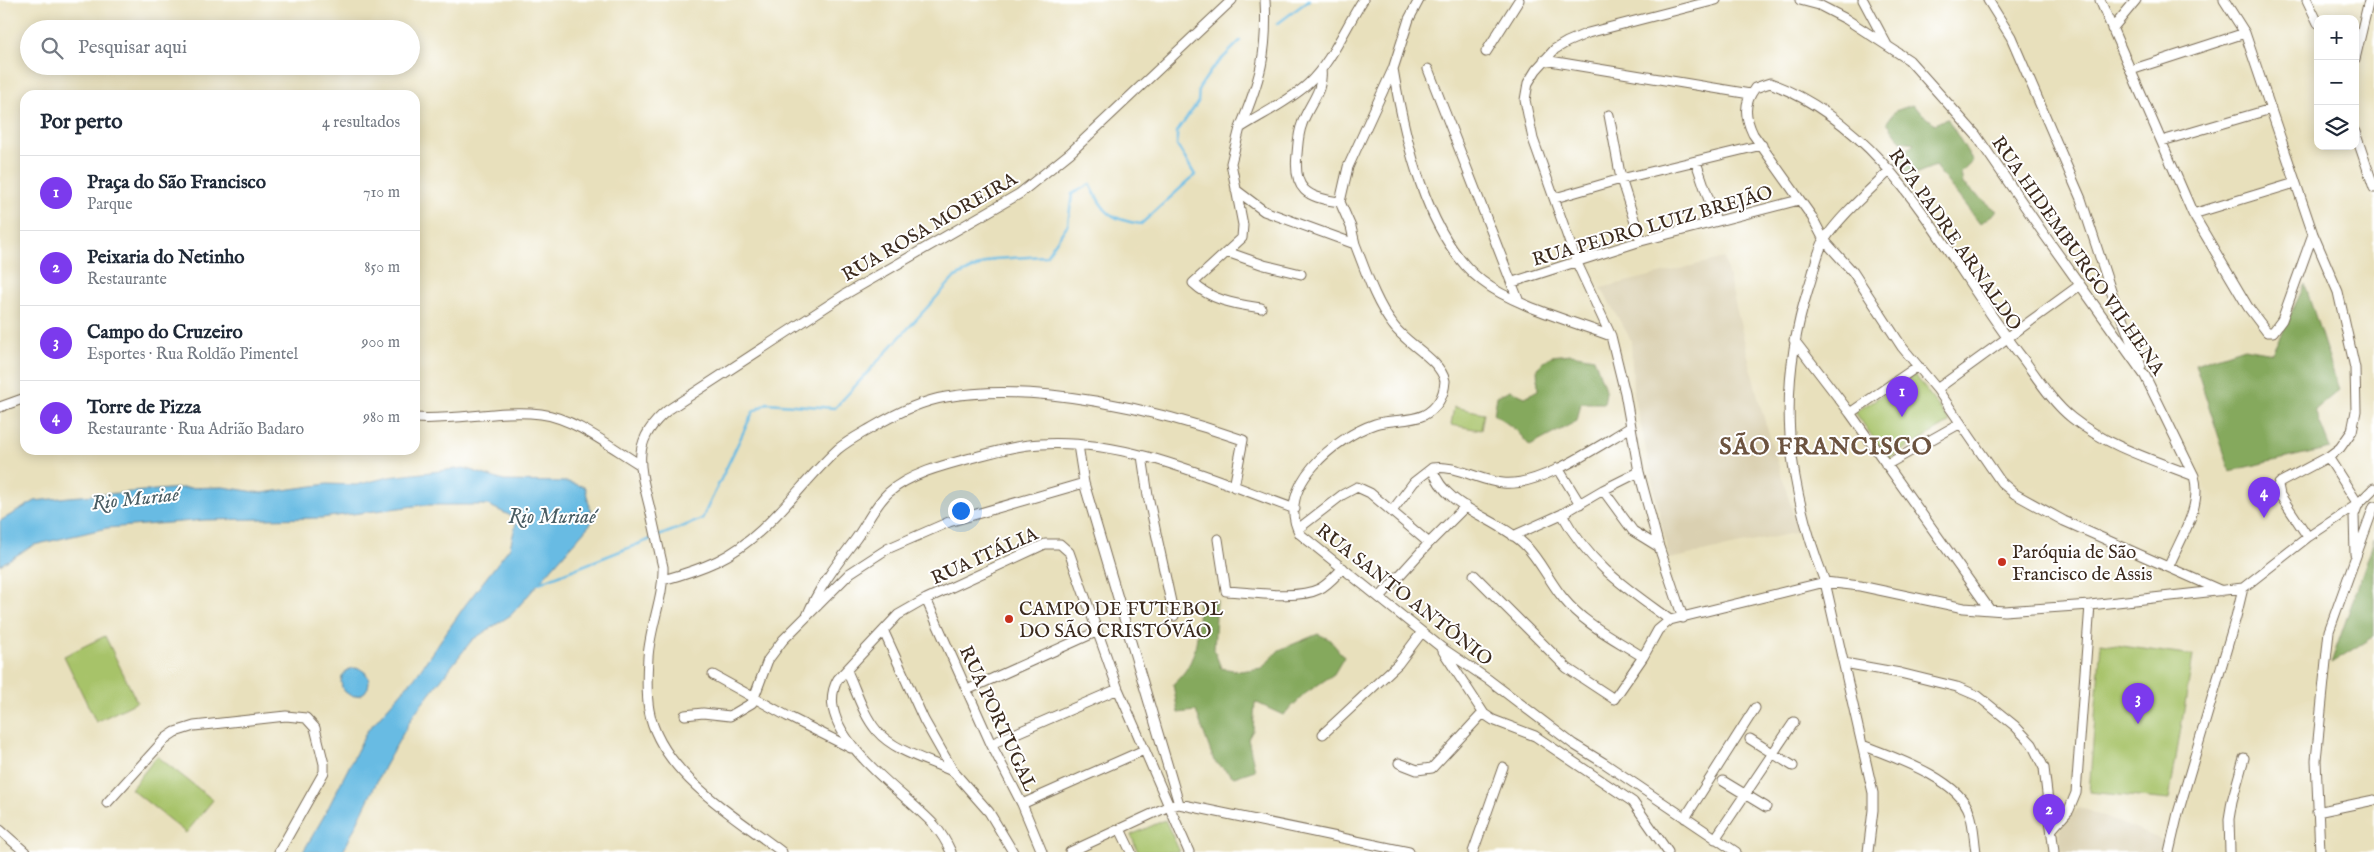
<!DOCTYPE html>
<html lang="pt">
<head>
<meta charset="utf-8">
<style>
	body { margin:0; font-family:"IM FELL English",serif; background:#f2f2f3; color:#1f2937 }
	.controls { position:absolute; right:15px; top:15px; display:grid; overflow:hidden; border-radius:10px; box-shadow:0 2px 12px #0003 }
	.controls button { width:45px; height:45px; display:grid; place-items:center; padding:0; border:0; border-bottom:1px solid #e0e1e3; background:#fff; color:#1f2937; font:25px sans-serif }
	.you { position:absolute; left:960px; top:510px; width:18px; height:18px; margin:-12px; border:4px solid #fff; border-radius:50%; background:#1a73e8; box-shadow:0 0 0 8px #1a73e833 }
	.badge { display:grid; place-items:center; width:32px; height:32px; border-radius:50%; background:#7c3aed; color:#fff; font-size:16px; font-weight:700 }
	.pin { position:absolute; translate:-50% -41px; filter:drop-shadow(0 1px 2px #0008) }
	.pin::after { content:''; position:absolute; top:26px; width:18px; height:15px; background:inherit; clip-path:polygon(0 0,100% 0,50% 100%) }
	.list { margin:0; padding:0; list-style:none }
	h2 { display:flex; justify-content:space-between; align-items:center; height:65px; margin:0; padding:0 20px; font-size:21px }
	h2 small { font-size:16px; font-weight:400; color:#747a83 }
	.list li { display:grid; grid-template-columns:32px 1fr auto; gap:15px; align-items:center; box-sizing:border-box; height:75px; padding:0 20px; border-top:1px solid #e0e1e3 }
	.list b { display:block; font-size:19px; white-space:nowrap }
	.list p { margin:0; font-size:16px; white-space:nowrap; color:#747a83 }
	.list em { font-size:16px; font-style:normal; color:#747a83 }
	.icon { flex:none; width:28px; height:28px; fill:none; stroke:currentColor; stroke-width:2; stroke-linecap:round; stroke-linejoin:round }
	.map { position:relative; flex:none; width:2374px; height:852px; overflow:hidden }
	.search { position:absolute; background:#fff; box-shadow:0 2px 12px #0003; left:20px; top:20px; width:400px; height:55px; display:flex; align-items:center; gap:12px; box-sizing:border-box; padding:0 18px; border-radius:28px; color:#747a83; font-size:19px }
	.panel { position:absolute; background:#fff; box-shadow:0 2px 12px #0003; left:20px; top:90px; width:400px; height:365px; border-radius:15px }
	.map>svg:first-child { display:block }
</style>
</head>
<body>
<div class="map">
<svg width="2374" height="852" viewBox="0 0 2374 852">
	<rect width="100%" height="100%" fill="#fff"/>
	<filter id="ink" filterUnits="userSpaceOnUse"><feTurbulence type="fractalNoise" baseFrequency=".02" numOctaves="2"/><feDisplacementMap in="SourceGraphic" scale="10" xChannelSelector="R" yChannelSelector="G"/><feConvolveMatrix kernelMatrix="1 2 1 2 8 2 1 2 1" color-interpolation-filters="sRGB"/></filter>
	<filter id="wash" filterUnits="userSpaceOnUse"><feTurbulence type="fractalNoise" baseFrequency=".0096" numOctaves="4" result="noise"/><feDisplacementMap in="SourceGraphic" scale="20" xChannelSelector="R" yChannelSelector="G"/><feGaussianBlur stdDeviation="1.12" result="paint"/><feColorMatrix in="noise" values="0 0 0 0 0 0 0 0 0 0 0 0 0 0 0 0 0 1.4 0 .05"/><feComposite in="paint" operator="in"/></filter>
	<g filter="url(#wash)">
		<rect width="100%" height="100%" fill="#e8e0bc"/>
		<path fill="#dad0b1" d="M1724,258l36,147 39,127 -130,27 -36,-171 -2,-48 -30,-52z
			M2079,807l86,34 -2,11h-102l-1,-23z"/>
		<path fill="#a7c369" stroke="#717644" d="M1915,375l35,47 -62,37 -33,-47z
			M1454,407l30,6 -3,17 -30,-5z
			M105,636l32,66 -41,20 -32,-66z
			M2101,643l92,13 -24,144 -80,-8z
			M157,756l56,44 -27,33 -55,-44z
			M1165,820l15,32h-42l-7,-17z"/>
		<path fill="#85a95d" stroke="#606a3e" d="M1912,105l23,19 12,-6 26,43 -12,12 2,11 34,27 -17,13 -45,-58 -25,10 -14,-14 18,-19 -13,-2 -14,-19 8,-11z
			M2305,284l34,106 -24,20 15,38 -100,23 -35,-107 49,-16 28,5z
			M1571,354l23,4 12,34 -2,11h-23l-4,18 -47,25 -14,-16 -22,-16 3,-18 13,-6 15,7 13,-7 -1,-22 14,-12z
			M2374,539v97l-43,27 42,-120z
			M1217,600l-3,50 7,18 19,3 22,-3 17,-18 39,-16 11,5 15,18 -10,17 -28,19 -23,22 -28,-13 -2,28 -5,9 7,31 -21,7 -20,-16 -18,-50 -18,2 -5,-29c27,-23 24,-50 26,-83z"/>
		<path fill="#67bbe3" stroke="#517280" d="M464,468l40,13 64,1 17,5 8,34 -82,94 -39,25 -58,74 -30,53 -41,85h-40l21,-36 43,-85 48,-54 51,-73 44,-57 7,-28 -29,-14h-66l-101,13 -116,2 -98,8 -73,17 -34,20v-44l35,-20 34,-4 112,-9 42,-1 39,6 65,-9 29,1 33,-8z
			M341 682a14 14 0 1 1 28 0a14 14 0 1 1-28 0Z"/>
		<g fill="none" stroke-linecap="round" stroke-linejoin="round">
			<path stroke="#67bbe3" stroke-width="2.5" d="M1277,24l32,-24
				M539,583l163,-64 51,-107 14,-9 68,5 120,-131 39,-18 52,-3 22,-32 4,-30 18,-10c14,29 19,35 51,40l54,-49 -18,-30v-13l21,-30 1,-14 13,-19 28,-28"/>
		</g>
	</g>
	<g filter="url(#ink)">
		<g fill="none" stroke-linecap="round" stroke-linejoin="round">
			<g stroke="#786a55" stroke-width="11">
				<path id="minor" d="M1800,0l19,5 27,14 63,41 67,75 65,95 104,146 49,100c9,30 -14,63 -25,90
					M1863,0l24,45
					M1988,0l23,37 70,162 30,92 30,75
					M2100,0l93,214 55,93 19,25h6l9,-12 31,-86
					M2224,0l21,33 68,201 25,58 17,76 1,43 -4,20 -12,17 -12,9 -47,25 -3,3 2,10 28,42
					M2307,0l11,23
					M2112,29l24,-29
					M1486,52l33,-52
					M2355,59l14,-59
					M1544,60l206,34
					M1393,69c11,66 33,169 89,212 30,24 92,41 129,55
					M1428,69l91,233
					M1321,70c3,21 -13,35 -19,54 -4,10 -4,20 -5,30 -4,36 10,44 43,48
					M2131,70l114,-37
					M1609,115l12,64 20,62
					M1240,128c20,-48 28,-75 25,-128
					M2355,132l19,56
					M2162,141l109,-32
					M1696,162l20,59
					M1236,190l28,21 91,33c11,28 20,57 38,81 13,19 47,34 52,56 -1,15 -8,27 -21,34 -14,7 -34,4 -49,9 -39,13 -101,63 -75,110l142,114 47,32 84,64 31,19 132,89
					M1555,198l66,-19 141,-34
					M2193,214l102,-31
					M1355,244l-4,-17 -11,-25 8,-35 45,-98 16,-50 10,-19
					M1227,252l37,13 37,9
					M1513,282l128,-41 158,-41
					M1261,308c-25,-4 -49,-7 -68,-25l49,-45 1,-13 -12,-62 9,-35c22,-14 48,-26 68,-44 23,-21 38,-58 55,-84
					M1794,340l56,73 140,197
					M1937,389l143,-104
					M0,407l25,-9
					M1850,413l68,-47
					M415,418c42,3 84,-9 126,-4 33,4 70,33 98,50
					M1078,445l6,38 95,321
					M1142,456l6,40 26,120
					M2328,457l30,47
					M1886,465l73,-41
					M1432,468c13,41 65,49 93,77 15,15 24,36 38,53 21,26 52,41 80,59
					M1558,468l22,36
					M2194,476c-41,-16 -87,-30 -122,-58 -19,-15 -34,-39 -48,-58 -78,-99 -129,-230 -254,-277l-15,5c-12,16 -10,29 -2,46l59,83 12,23 29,32 49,75 35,42 64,93 14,12 49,27 158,70
					M1603,490l30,41 26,16
					M1392,511l22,-29 18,-14c23,-4 47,13 71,15 37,4 95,-37 128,-56
					M1562,514c27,50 64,74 108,106l155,-38 35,4 104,22 40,3 86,-6 153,-17 65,-51 50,-33
					M1298,529l44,-34 15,-8 13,6 59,50
					M1513,536l49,-22 41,-24 36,-18
					M1218,539l8,52c25,1 71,9 93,-2 9,-4 17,-14 24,-21
					M2355,554l-1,-39 4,-11 16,-16
					M1474,575l93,93 47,31 29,-42 15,-27 12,-10
					M663,580c18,-5 37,-11 54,-19 50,-24 81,-75 121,-112 11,-9 23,-15 35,-22 22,-13 48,-26 73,-30 90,-16 212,13 297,43l-9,47
					M1380,597l49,-54 37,-37
					M926,599l65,145 31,60 20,48
					M807,616c12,-29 30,-52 48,-76 12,-16 19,-34 33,-47 21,-19 56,-28 83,-35 23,-6 46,-13 70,-14 89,-5 173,36 254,65
					M1683,618l-24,-71 -20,-75 -14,-79 -14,-57 -34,-73 -44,-124 -8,-39 3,-17 8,-13 19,-21 12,-7 21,-9 128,-33
					M884,632l40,88 29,51 36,41 24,40
					M1443,651l41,63 9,6 42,16 98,66 35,50
					M1844,663l56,10 57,14 21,9 37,30 17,18 12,24 10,84
					M847,671c9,19 16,44 30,60 17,20 51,29 75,40
					M713,675l74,41 64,32
					M967,690l129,-58
					M685,715l18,-2 27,3 22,-13 16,-43 15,-20 67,-67 37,-24 62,-27 135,-39
					M1323,734l75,-70 24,-32
					M1750,739l43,27
					M991,744l127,-55
					M1862,745c31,12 98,34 108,69 4,12 4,26 6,38
					M1399,763l18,7 15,-2 51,-55
					M1723,781l43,26
					M107,803l59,-65 9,-6 19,-6 92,-10 20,2 9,10 9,36v8l-45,80
					M1022,804l122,-54
					M2317,812l57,-12
					M1685,818l70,-110
					M2053,828l16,-18 7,-17 14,-188
					M1120,829l11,23
					M0,830l25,22
					M1715,839l79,-117
					M782,852c-47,-36 -122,-79 -133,-142 -3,-17 -2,-36 -1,-53 2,-31 16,-60 15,-90 -5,-21 -9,-41 -14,-62 -10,-40 -18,-65 19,-95l176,-115 175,-101 51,-41 162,-153
					M951,852c-4,-9 -10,-19 -16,-26 -30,-34 -127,-95 -97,-147l60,-64 28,-16 119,-55h15l9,8 49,137 71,163
					M1070,852l99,-46 10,-2 230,48
					M1473,852l30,-85
					M1868,852l5,-42v-17l-48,-211c-39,-100 -49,-192 -16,-296 5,-14 8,-35 16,-47 17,-25 43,-47 65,-69
					M2169,852l9,-39 58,-196 7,-29
					M2230,852l-1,-33 3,-18 12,-43
					M2320,852l-4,-92 13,-129 45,-125"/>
			</g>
			<use href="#minor" stroke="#fff" stroke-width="9"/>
		</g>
	</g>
	<g fill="#c8321e" stroke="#fff" stroke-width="2">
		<circle cx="2002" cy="562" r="5"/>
		<circle cx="1009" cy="619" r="5"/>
	</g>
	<g text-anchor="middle" stroke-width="4" stroke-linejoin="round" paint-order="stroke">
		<g font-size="19" fill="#3b2a1e" stroke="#fff">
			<text transform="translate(1652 225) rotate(-16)" y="7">RUA PEDRO LUIZ BREJÃO</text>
			<text transform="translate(929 226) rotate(-30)" y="7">RUA ROSA MOREIRA</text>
			<text transform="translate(1956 239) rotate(55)" y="7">RUA PADRE ARNALDO</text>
			<text transform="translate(2079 255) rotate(55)" y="7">RUA HIDEMBURGO VILHENA</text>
			<text transform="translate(984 555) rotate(-24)" y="7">RUA ITÁLIA</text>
			<text transform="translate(1405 594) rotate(38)" y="7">RUA SANTO ANTÔNIO</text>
			<text transform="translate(999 718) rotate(65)" y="7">RUA PORTUGAL</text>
		</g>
		<g font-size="19" fill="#3b2a1e" stroke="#fff" text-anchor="start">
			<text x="2012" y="558">Paróquia de São<tspan x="2012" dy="22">Francisco de Assis</tspan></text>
			<text x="1019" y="615">CAMPO DE FUTEBOL<tspan x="1019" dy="22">DO SÃO CRISTÓVÃO</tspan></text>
		</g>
		<g font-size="20" font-style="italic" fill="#4a5d63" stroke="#fff">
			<text transform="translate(135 498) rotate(-6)" y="7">Rio Muriaé</text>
			<text x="552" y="523">Rio Muriaé</text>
		</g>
		<g font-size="24" font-weight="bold" letter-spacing="1" fill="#6c533f" stroke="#fff">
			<text x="1826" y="454">SÃO FRANCISCO</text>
		</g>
	</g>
</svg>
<div class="controls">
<button>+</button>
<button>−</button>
<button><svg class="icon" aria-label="layers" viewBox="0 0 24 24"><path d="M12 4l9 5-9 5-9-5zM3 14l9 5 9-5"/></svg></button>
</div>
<div class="you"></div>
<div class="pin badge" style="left:1902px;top:417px">1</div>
<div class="pin badge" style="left:2049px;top:835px">2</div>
<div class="pin badge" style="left:2138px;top:724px">3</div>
<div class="pin badge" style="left:2264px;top:518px">4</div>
<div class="search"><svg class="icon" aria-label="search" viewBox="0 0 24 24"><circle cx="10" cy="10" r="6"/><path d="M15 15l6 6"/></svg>Pesquisar aqui</div>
<section class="panel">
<h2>Por perto<small>4 resultados</small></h2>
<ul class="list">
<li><span class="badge">1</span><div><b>Praça do São Francisco</b><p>Parque</p></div><em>710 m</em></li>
<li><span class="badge">2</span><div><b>Peixaria do Netinho</b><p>Restaurante</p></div><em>850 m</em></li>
<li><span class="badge">3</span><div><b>Campo do Cruzeiro</b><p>Esportes · Rua Roldão Pimentel</p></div><em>900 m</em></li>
<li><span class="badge">4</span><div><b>Torre de Pizza</b><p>Restaurante · Rua Adrião Badaro</p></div><em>980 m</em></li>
</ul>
</section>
</div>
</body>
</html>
